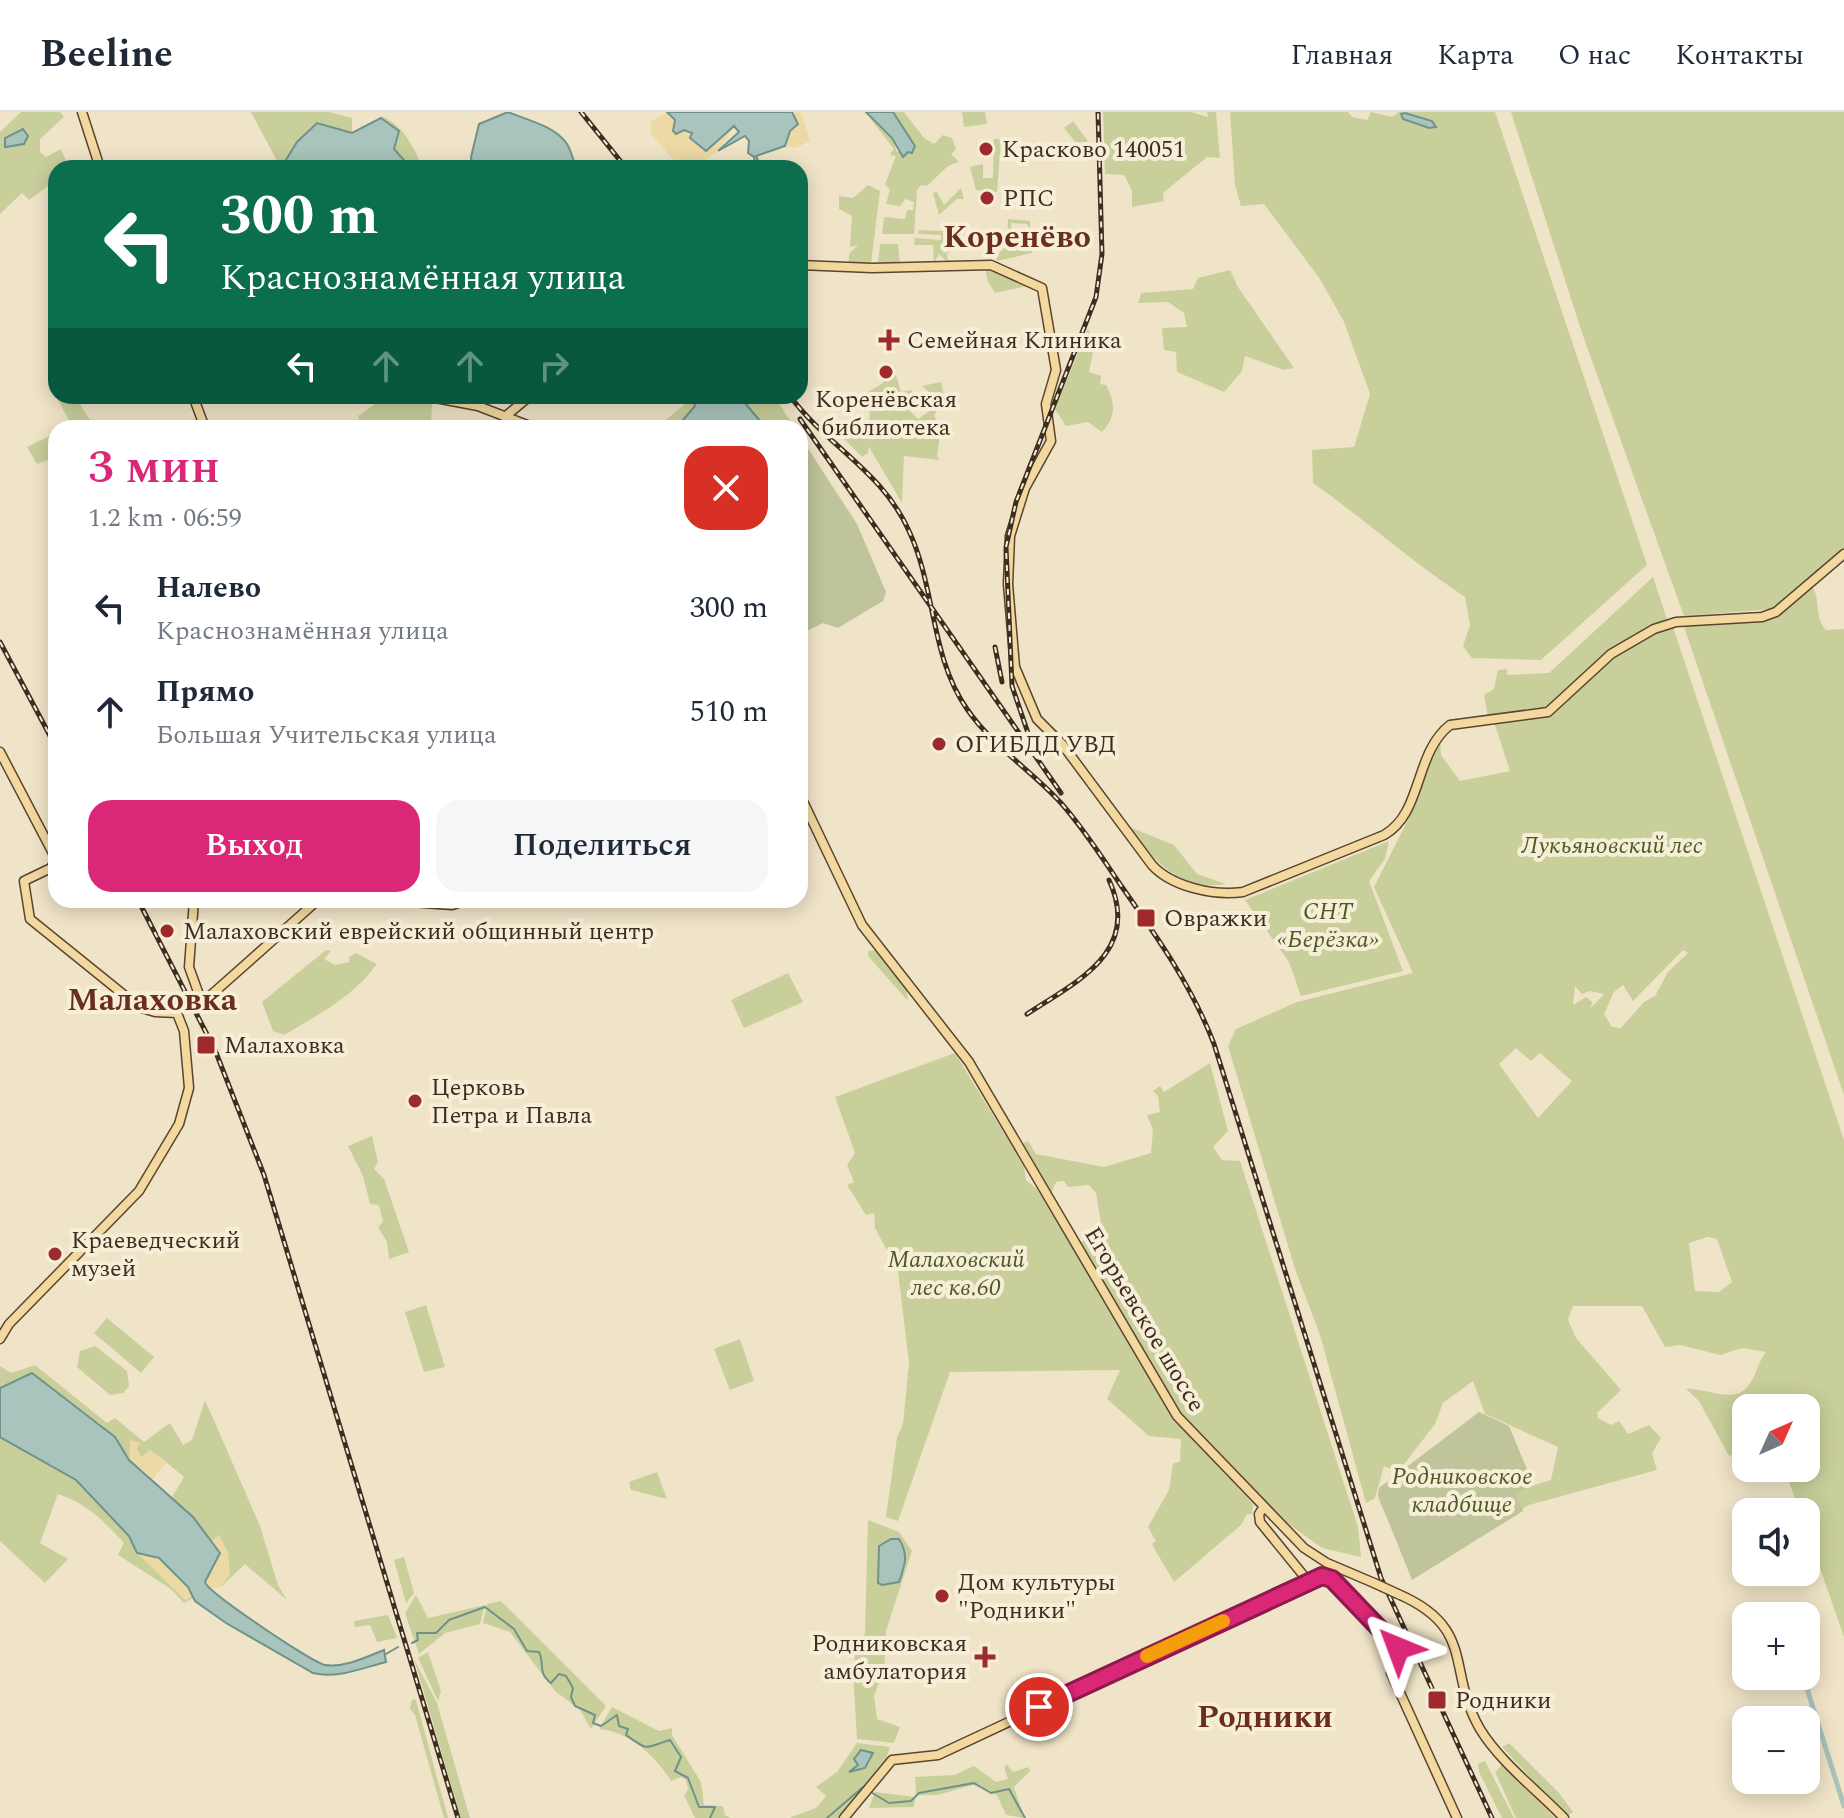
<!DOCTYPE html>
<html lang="ru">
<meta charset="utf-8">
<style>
body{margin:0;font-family:Spectral,serif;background:#f6f6f7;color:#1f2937;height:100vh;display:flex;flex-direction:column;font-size:30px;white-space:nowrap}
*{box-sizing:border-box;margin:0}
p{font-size:26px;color:#747a83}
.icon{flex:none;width:44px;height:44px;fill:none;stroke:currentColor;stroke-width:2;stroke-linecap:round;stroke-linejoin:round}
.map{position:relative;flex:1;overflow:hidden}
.sheet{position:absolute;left:48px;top:308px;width:760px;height:488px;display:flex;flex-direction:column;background:#fff;border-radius:24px;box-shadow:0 4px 20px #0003}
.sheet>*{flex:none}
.guide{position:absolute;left:48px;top:48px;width:760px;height:244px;border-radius:24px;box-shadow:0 4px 20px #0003;background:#0b6e4f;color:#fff;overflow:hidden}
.needle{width:52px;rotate:45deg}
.fabs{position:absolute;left:1732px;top:1282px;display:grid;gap:16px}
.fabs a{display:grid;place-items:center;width:88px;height:88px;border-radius:16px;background:#fff;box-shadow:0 4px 20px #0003;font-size:40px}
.pin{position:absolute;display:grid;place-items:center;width:68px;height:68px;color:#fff;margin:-34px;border:4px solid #fff;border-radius:50%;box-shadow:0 2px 8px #0007}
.me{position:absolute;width:88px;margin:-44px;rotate:316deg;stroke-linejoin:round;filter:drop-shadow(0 0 6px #0008)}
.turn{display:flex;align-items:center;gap:28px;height:168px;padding:0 40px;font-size:36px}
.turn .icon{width:104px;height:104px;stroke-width:2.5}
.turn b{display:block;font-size:56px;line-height:68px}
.lanes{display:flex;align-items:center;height:76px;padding:0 40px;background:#0003;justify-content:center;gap:40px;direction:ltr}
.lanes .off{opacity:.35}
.round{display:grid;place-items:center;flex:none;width:84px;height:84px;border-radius:24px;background:#f6f6f7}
.headline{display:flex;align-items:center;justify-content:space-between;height:136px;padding:0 40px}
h1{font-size:48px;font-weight:600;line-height:60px;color:#db2777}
.button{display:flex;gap:16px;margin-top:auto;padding:16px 40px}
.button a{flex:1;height:92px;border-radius:24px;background:#db2777;color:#fff;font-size:32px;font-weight:600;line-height:92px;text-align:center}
.button a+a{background:#f6f6f7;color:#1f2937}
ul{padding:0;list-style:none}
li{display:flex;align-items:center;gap:24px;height:104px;padding:0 40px}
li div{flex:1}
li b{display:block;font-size:30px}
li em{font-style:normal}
header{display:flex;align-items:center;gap:48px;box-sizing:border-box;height:112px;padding:0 40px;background:#fff;border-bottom:2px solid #e0e1e3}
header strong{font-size:38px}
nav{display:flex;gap:44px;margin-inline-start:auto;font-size:28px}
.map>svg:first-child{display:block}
.green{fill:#c9cf9b;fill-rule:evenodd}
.sand{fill:#ecd9a5}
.cemetery{fill:#bfc49a}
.water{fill:#a9c4bc;stroke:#6f938a;stroke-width:2}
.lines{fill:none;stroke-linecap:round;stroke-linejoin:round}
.stream{stroke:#6f938a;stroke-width:2}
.river{stroke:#a9c4bc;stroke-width:5}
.major-casing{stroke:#5b4430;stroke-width:11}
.major{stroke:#f3d9a0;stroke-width:8}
.rail-casing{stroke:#3d2e20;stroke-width:5}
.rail{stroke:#f7eed8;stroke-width:2;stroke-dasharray:6;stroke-linecap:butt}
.major-bridge-casing{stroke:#5b4430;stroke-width:11;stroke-linecap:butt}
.major-bridge{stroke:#f3d9a0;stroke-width:8}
.route-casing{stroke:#8e194d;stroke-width:20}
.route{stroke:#db2777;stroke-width:14}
.slow{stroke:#f59e0b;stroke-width:14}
.poi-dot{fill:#9e2a2b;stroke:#f7eed8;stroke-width:3}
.labels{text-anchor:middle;stroke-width:8;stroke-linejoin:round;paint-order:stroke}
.poi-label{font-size:24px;fill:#3d2e20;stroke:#f7eed8;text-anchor:start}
.park-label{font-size:24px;font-style:italic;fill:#4d5a26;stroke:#f7eed8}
.street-label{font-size:24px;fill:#3d2e20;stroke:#f7eed8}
.district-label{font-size:32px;font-weight:bold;fill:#6b2e1e;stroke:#f7eed8}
</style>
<header>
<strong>Beeline</strong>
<nav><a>Главная</a><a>Карта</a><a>О нас</a><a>Контакты</a></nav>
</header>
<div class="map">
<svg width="1844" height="1706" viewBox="0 0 1844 1706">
<rect width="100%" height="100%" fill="#f0e4c8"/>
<path class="green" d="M21 0H60L64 5 40 27V40L46 45 61 37 69 56H56V68L29 88 22 81 0 102V20Z
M251 0H329L352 6V21L317 11 297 30 281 56H275L277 49Z
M865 0 892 26 897 40 909 39 913 31 893 0H904L924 26 934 32 943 23 952 26 956 37 951 42 959 50 948 54 927 74 921 73 917 78 914 122H882L884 105 905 107 907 98H913L914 90 905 87 900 94 886 92 890 78 885 72 896 44 892 43 891 47V41L894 37Z
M962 0H985L987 12 964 15Z
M1103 0H1191L1208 5 1207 0H1216L1220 46 1207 45 1163 81 1164 89 1132 95V79L1124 63 1105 62Z
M1230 0H1348L1352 5 1367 8 1371 0 1392 5 1399 0H1495L1647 453 1541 548 1472 546 1463 534 1470 513 1465 485C1411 449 1365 408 1313 371L1312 338 1354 335 1370 282 1344 210 1320 167 1264 92 1241 94 1235 73Z
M1511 0H1844V438L1775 497 1684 504 1582 221Z
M380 4C403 11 413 35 423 56H411L393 37 396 16Z
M1073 9 1090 32 1082 38 1064 16Z
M994 27H1001L997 80 976 78 970 55 983 52V66H993Z
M868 73 880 79 871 152 866 156 849 151V142L858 133 850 135 852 104 839 97V84L853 86Z
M961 76 964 87H957L939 103 933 81 937 80 944 93Z
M1008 107 1030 109V118L1027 112 1011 111 1014 136 1021 134 1023 125H1034L1032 141 997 149 996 144 1007 133Z
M919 118 943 119V141L954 138 947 141 948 151 939 142 934 151 933 133H914L915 126 941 128V123L918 122Z
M880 132H898L900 152H878Z
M990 155 1032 173 995 181 988 170 985 156Z
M1230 158 1238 175 1294 256 1284 258 1245 244 1242 259 1224 280 1177 260 1176 240 1164 238 1162 216 1187 215 1184 201 1168 190 1138 191 1141 181 1193 177 1198 166Z
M1088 216 1094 235 1089 260 1101 264 1100 272 1106 273C1116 291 1116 305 1102 320L1088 310 1066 314 1055 297Z
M896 263 901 280 912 278 911 287 904 293 918 307 934 296 933 284 922 274 941 270 945 289 934 303 941 317 937 344 940 348 904 344 902 391 869 335 868 341 862 345 841 324 857 315 856 308 866 311 870 306 868 280 883 271V266Z
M63 284H75L95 316H67L69 308 58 288Z
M362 284 432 288 431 316H360L358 304 375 292V286Z
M682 284H693L694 296 676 316H656L685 292Z
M739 284H753L758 291 774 284 795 316H766Z
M56 321V345L37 352 27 335Z
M1653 465 1667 507 1653 514 1548 597 1488 606 1484 583 1494 577 1498 558 1507 557V563L1549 561Z
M1811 473C1822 487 1813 504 1826 518L1844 517V983L1683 512 1777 503Z
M1673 515 1844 1028V1525L1806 1416V1400H1800L1784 1356H1806V1296H1746V1338L1729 1344 1699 1289 1686 1277C1704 1275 1734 1293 1748 1274 1756 1264 1758 1250 1766 1240L1742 1236 1720 1243 1680 1233 1665 1235 1642 1194H1573L1568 1208 1576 1226 1621 1278 1597 1301 1598 1306 1611 1313 1619 1309 1628 1322 1649 1313 1661 1326 1652 1341 1657 1358 1529 1393 1412 1466 1378 1385 1508 1379 1520 1357 1531 1374 1551 1368 1558 1335 1485 1302 1473 1269 1443 1291 1435 1312 1398 1360 1384 1354 1375 1386 1366 1391 1320 1223 1295 1157 1228 934 1236 917 1297 890 1413 861 1374 775 1414 696 1415 683 1435 632 1440 630 1441 643 1460 669 1510 659 1494 610 1554 602 1606 550 1655 519ZM1683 838 1688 841 1668 860 1655 884 1644 890 1621 916 1612 915 1604 902 1614 880 1623 873 1633 889ZM1575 874 1582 882 1590 879 1604 882 1591 896 1592 890 1586 885 1573 893ZM1516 936 1531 949 1540 941 1572 969 1538 1006 1499 952ZM1708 1125 1717 1127 1732 1170 1719 1180 1695 1179 1689 1131Z
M1127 714 1174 733 1197 762 1226 772C1179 780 1153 747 1127 714Z
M1389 729 1385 747 1369 769 1403 859 1301 884 1289 850 1245 788Z
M326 838 331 839 324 847 335 853 349 850V845L356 841 377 852C352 886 319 902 284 923L273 919 262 890Z
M877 838 906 873 908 889 868 844V839Z
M788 861 803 890 744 916 731 888Z
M955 941 1024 1054 1026 1068 1038 1078 1078 1144 1173 1307 1253 1392 1252 1402H1247L1241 1413 1174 1470 1154 1436 1152 1432 1156 1429 1148 1415 1169 1378 1173 1352 1180 1349 1181 1327 1149 1324 1107 1287 1120 1258 950 1260 898 1409 886 1405 897 1325 903 1312 909 1251 898 1159 875 1116 874 1101 866 1103 847 1073 854 1070 847 1053 855 1041 835 985Z
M1210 951 1228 1019 1213 1035 1222 1048 1240 1049 1358 1415 1361 1445 1322 1436 1279 1405 1179 1304 1079 1132 1084 1128 1090 1137 1104 1130 1096 1081 1089 1073 1068 1075 1064 1069 1056 1070 1051 1082 1021 1032 1028 1029 1036 1042 1104 1055 1151 1041 1153 1018 1147 1003 1160 1000 1158 984 1153 979 1160 974 1164 980Z
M372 1024 378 1050 374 1057 384 1067 409 1140 389 1147 387 1130 378 1115 383 1110 379 1093 370 1092 363 1064 348 1034Z
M426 1193 445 1255 424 1260 405 1200Z
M107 1206 154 1245 141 1261 94 1221Z
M740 1227 754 1269 730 1278 714 1237Z
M95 1234 127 1259 129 1274 123 1281 110 1283 77 1255 80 1239Z
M35 1253 107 1311 115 1306 144 1330 170 1311 183 1333 192 1328 205 1288 260 1414 278 1473 287 1488 245 1452 221 1475 206 1476 218 1448V1435L172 1385 184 1365 167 1351 135 1353 102 1313 32 1261 0 1276V1254L11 1261Z
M0 1325 76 1368 129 1424 137 1440 193 1486 184 1491 171 1477 118 1443 124 1431C103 1408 87 1392 58 1382L40 1431 68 1447 45 1471 0 1429Z
M657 1360 667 1387 631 1378 629 1370Z
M868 1408 899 1420 912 1439 886 1519 884 1558 874 1584 877 1607 900 1615 894 1631 857 1627 853 1561 856 1538 865 1521Z
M404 1445 414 1481 406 1491 394 1448Z
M416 1483 428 1506 485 1493 480 1512 445 1521 419 1542 405 1501Z
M501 1489 606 1594 591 1617 580 1598 555 1579 510 1520 483 1511 487 1492Z
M388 1503 397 1526 377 1530 370 1513 355 1515 354 1509Z
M428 1540 441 1579 438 1589 418 1546Z
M414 1547 437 1591 470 1706H461Z
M412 1587 416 1588 448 1706H444L415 1603 410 1597Z
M612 1595 659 1619 672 1616V1623L701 1670 704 1693 723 1694 725 1703 731 1706H695L684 1683 688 1678 686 1668 681 1665 671 1669C656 1644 628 1619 599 1617Z
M857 1631 890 1635 886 1647 841 1706H789L816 1696 826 1684 816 1675 837 1660Z
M1509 1631 1559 1681 1573 1700 1567 1705 1502 1635Z
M1485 1649 1514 1706H1502L1479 1660 1478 1652Z
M1007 1653 1013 1660 1028 1655 1030 1659 1014 1675 1024 1706 1006 1703 997 1683 973 1673 937 1683H916L915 1665 955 1663 974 1654 996 1670 1008 1667 1004 1655Z
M1502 1653 1555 1706H1516L1495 1660Z
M875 1680 915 1685 914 1695 869 1696Z"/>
<path class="sand" d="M667 0 675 8 673 18 693 21 691 26 706 39 733 14C725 34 704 56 681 56L651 22V10Z
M792 0H801L810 29 796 36 785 34Z
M130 1328 141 1331 137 1336 141 1345 150 1338 167 1350 151 1369 146 1360 129 1348Z
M219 1423 228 1440 230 1462 221 1475 206 1476 205 1470C213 1456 225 1443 212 1429Z
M137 1441C157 1441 186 1465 191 1484L186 1489Z"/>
<path class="cemetery" d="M807 335 857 412 886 480 883 489 838 516 823 511 800 522V339Z
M1479 1300 1509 1314 1533 1372 1515 1383 1523 1399 1412 1468 1378 1383 1379 1376Z"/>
<path class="water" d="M508 0C527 8 555 14 567 32 571 38 573 49 577 56H472L471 45 479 12Z
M667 0H792L798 12 790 19 785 34 756 44 761 55 755 56 754 45 748 41 749 29 745 24 718 39 739 20 734 14 706 39 690 26 692 21 684 18 676 22 673 19 675 8Z
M866 0H893L915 34 912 41 908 40 903 45 892 26Z
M1405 1 1432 9 1436 15 1429 16 1403 7 1401 2Z
M381 6 399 19 394 37 411 56H281L297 30 317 11 352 21Z
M23 17 28 24 24 32 5 35V26Z
M693 284H739L766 316H676L695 294Z
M32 1261 115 1325 129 1348 193 1405 220 1441 205 1470C207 1480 313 1551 325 1553 345 1556 366 1545 384 1538L386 1550C363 1556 336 1567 313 1561L226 1511 195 1489 188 1475 159 1446 137 1441 129 1424 76 1368 0 1325V1276Z
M891 1427H899C909 1443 905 1453 899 1470L882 1473 878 1471 879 1434Z
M861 1638 873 1641 865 1656 849 1660 858 1653 854 1647Z"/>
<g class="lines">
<path class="stream" d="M412 1531 418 1528 417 1521H436L449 1508 485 1495 514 1517 527 1539 539 1540C545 1552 537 1560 551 1571L559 1562 566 1564 573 1576 571 1585 575 1594 595 1603 593 1611 601 1614 617 1603 619 1614 628 1617 626 1623C650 1640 643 1636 670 1628L681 1645 675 1659 688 1666 699 1695H715L710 1706
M386 1542 398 1535
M869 1679 889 1691 911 1689 919 1681 974 1671 991 1681 1009 1677 1025 1706
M827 1706 863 1675"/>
<path class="river" d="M1803 1564 1844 1694"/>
<g class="major-casing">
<path id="major" d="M82 0 100 56
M800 153 872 156 991 153 1042 176 1056 258 1046 292 1051 329 1025 376 1010 424 1008 472 1015 555 1037 607 1062 632 1152 753C1172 775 1214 784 1243 780L1384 723C1423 701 1414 641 1450 613L1548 600 1611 542 1654 517 1676 510 1762 505 1776 500 1844 442
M193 284 205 316
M425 284 478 294 535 316
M507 303 530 284
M0 640 56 747 51 756 24 769 30 807 139 895 155 900 177 901 184 919 189 976 179 1012 139 1079 9 1212 0 1227
M800 683 862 813 969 950 1177 1304 1304 1436 1327 1451 1374 1471
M194 788 189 855 202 891 318 788
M383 788 452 793 467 788
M1263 1396 1259 1402 1260 1410 1308 1469
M1398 1482C1477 1516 1446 1559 1480 1617 1500 1650 1537 1678 1564 1706
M844 1706 892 1648 938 1643 1324 1463 1336 1471 1401 1539 1391 1561 1457 1706"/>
</g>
<use href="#major" class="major"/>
<g class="rail-casing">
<path id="rail" d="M581 0 626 56
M790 284C827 334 883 360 909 419 936 477 930 544 967 597 993 635 1031 658 1061 691 1084 717 1103 747 1122 775 1157 825 1192 874 1214 932L1381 1466 1492 1706
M800 307 1061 681
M0 530 56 635
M995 535 1002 570
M1029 624 1012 574 1006 435 1016 390 1096 185 1102 142 1098 0
M138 788 215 938 264 1063 458 1706
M1027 902C1077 869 1142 840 1109 768"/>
</g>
<use href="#rail" class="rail"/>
<g class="major-bridge-casing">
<path id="major-bridge" d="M1374 1471 1398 1482"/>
</g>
<use href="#major-bridge" class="major-bridge"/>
</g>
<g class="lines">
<g class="route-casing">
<path id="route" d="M1039 1595 1322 1464 1332 1467 1398 1536"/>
</g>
<use href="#route" class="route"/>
<path class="slow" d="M1147 1544 1223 1509"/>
</g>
<g class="poi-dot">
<circle cx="986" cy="37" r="8"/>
<circle cx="987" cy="86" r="8"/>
<path d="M885 216h8v8h8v8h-8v8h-8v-8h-8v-8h8z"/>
<circle cx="886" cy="260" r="8"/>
<circle cx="939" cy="632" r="8"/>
<rect x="1136" y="796" width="20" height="20" rx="4"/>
<circle cx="167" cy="819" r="8"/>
<rect x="196" y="923" width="20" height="20" rx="4"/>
<circle cx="415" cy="989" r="8"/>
<circle cx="55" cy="1142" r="8"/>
<circle cx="942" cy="1484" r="8"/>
<path d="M981 1533h8v8h8v8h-8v8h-8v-8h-8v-8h8z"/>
<rect x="1427" y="1578" width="20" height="20" rx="4"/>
</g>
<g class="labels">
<g class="poi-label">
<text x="1002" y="45">Красково 140051</text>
<text x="1003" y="94">РПС</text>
<text x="907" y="236">Семейная Клиника</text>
<text x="886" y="295" text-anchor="middle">Коренёвская<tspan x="886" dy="28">библиотека</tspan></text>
<text x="955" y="640">ОГИБДД УВД</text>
<text x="1164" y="814">Овражки</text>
<text x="183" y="827">Малаховский еврейский общинный центр</text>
<text x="224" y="941">Малаховка</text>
<text x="431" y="983">Церковь<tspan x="431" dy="28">Петра и Павла</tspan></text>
<text x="71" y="1136">Краеведческий<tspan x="71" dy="28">музей</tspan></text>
<text x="958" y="1478">Дом культуры<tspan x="958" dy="28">"Родники"</tspan></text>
<text x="967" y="1539" text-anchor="end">Родниковская<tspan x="967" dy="28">амбулатория</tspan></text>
<text x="1455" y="1596">Родники</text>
</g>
<g class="park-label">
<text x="1612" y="741">Лукьяновский лес</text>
<text x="1328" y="807">СНТ<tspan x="1328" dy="28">«Берёзка»</tspan></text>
<text x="956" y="1155">Малаховский<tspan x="956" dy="28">лес кв.60</tspan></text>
<text x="1462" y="1372">Родниковское<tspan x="1462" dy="28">кладбище</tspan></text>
</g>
<g class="street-label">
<text transform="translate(1145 1207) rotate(59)" y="8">Егорьевское шоссе</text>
</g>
<g class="district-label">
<text x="1017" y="135">Коренёво</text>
<text x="152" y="898">Малаховка</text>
<text x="1265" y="1615">Родники</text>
</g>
</g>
</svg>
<div class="fabs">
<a><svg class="needle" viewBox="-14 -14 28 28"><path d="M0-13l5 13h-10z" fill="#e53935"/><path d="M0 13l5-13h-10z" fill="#747a83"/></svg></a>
<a><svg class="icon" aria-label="sound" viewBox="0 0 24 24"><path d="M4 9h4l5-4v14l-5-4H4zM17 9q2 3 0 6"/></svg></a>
<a>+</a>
<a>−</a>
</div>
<div class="pin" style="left:1039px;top:1595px;background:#d93025"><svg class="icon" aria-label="arrive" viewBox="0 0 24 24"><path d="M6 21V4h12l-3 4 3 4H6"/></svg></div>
<svg class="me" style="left:1398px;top:1536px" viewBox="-20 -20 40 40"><path d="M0-17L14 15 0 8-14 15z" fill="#db2777" stroke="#fff" stroke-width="4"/></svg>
<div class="guide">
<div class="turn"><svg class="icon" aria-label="left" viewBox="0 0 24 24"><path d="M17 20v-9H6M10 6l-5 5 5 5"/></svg><div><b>300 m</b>Краснознамённая улица</div></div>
<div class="lanes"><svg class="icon" aria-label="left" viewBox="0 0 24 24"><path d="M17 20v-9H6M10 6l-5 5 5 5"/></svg><svg class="icon off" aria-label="ahead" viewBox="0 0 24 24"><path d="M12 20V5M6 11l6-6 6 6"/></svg><svg class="icon off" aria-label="ahead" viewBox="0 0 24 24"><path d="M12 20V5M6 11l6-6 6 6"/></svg><svg class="icon off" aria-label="right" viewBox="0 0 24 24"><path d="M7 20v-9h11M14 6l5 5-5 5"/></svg></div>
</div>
<section class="sheet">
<div class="headline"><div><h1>3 мин</h1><p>1.2 km · 06:59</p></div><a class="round" style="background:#d93025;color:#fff"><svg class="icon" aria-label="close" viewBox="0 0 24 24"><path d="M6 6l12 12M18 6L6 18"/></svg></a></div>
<ul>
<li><svg class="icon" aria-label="left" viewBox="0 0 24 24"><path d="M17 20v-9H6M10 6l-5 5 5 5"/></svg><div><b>Налево</b><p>Краснознамённая улица</p></div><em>300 m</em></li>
<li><svg class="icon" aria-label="ahead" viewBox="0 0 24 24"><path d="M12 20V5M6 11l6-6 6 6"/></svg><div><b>Прямо</b><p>Большая Учительская улица</p></div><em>510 m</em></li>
</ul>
<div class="button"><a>Выход</a><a>Поделиться</a></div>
</section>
</div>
